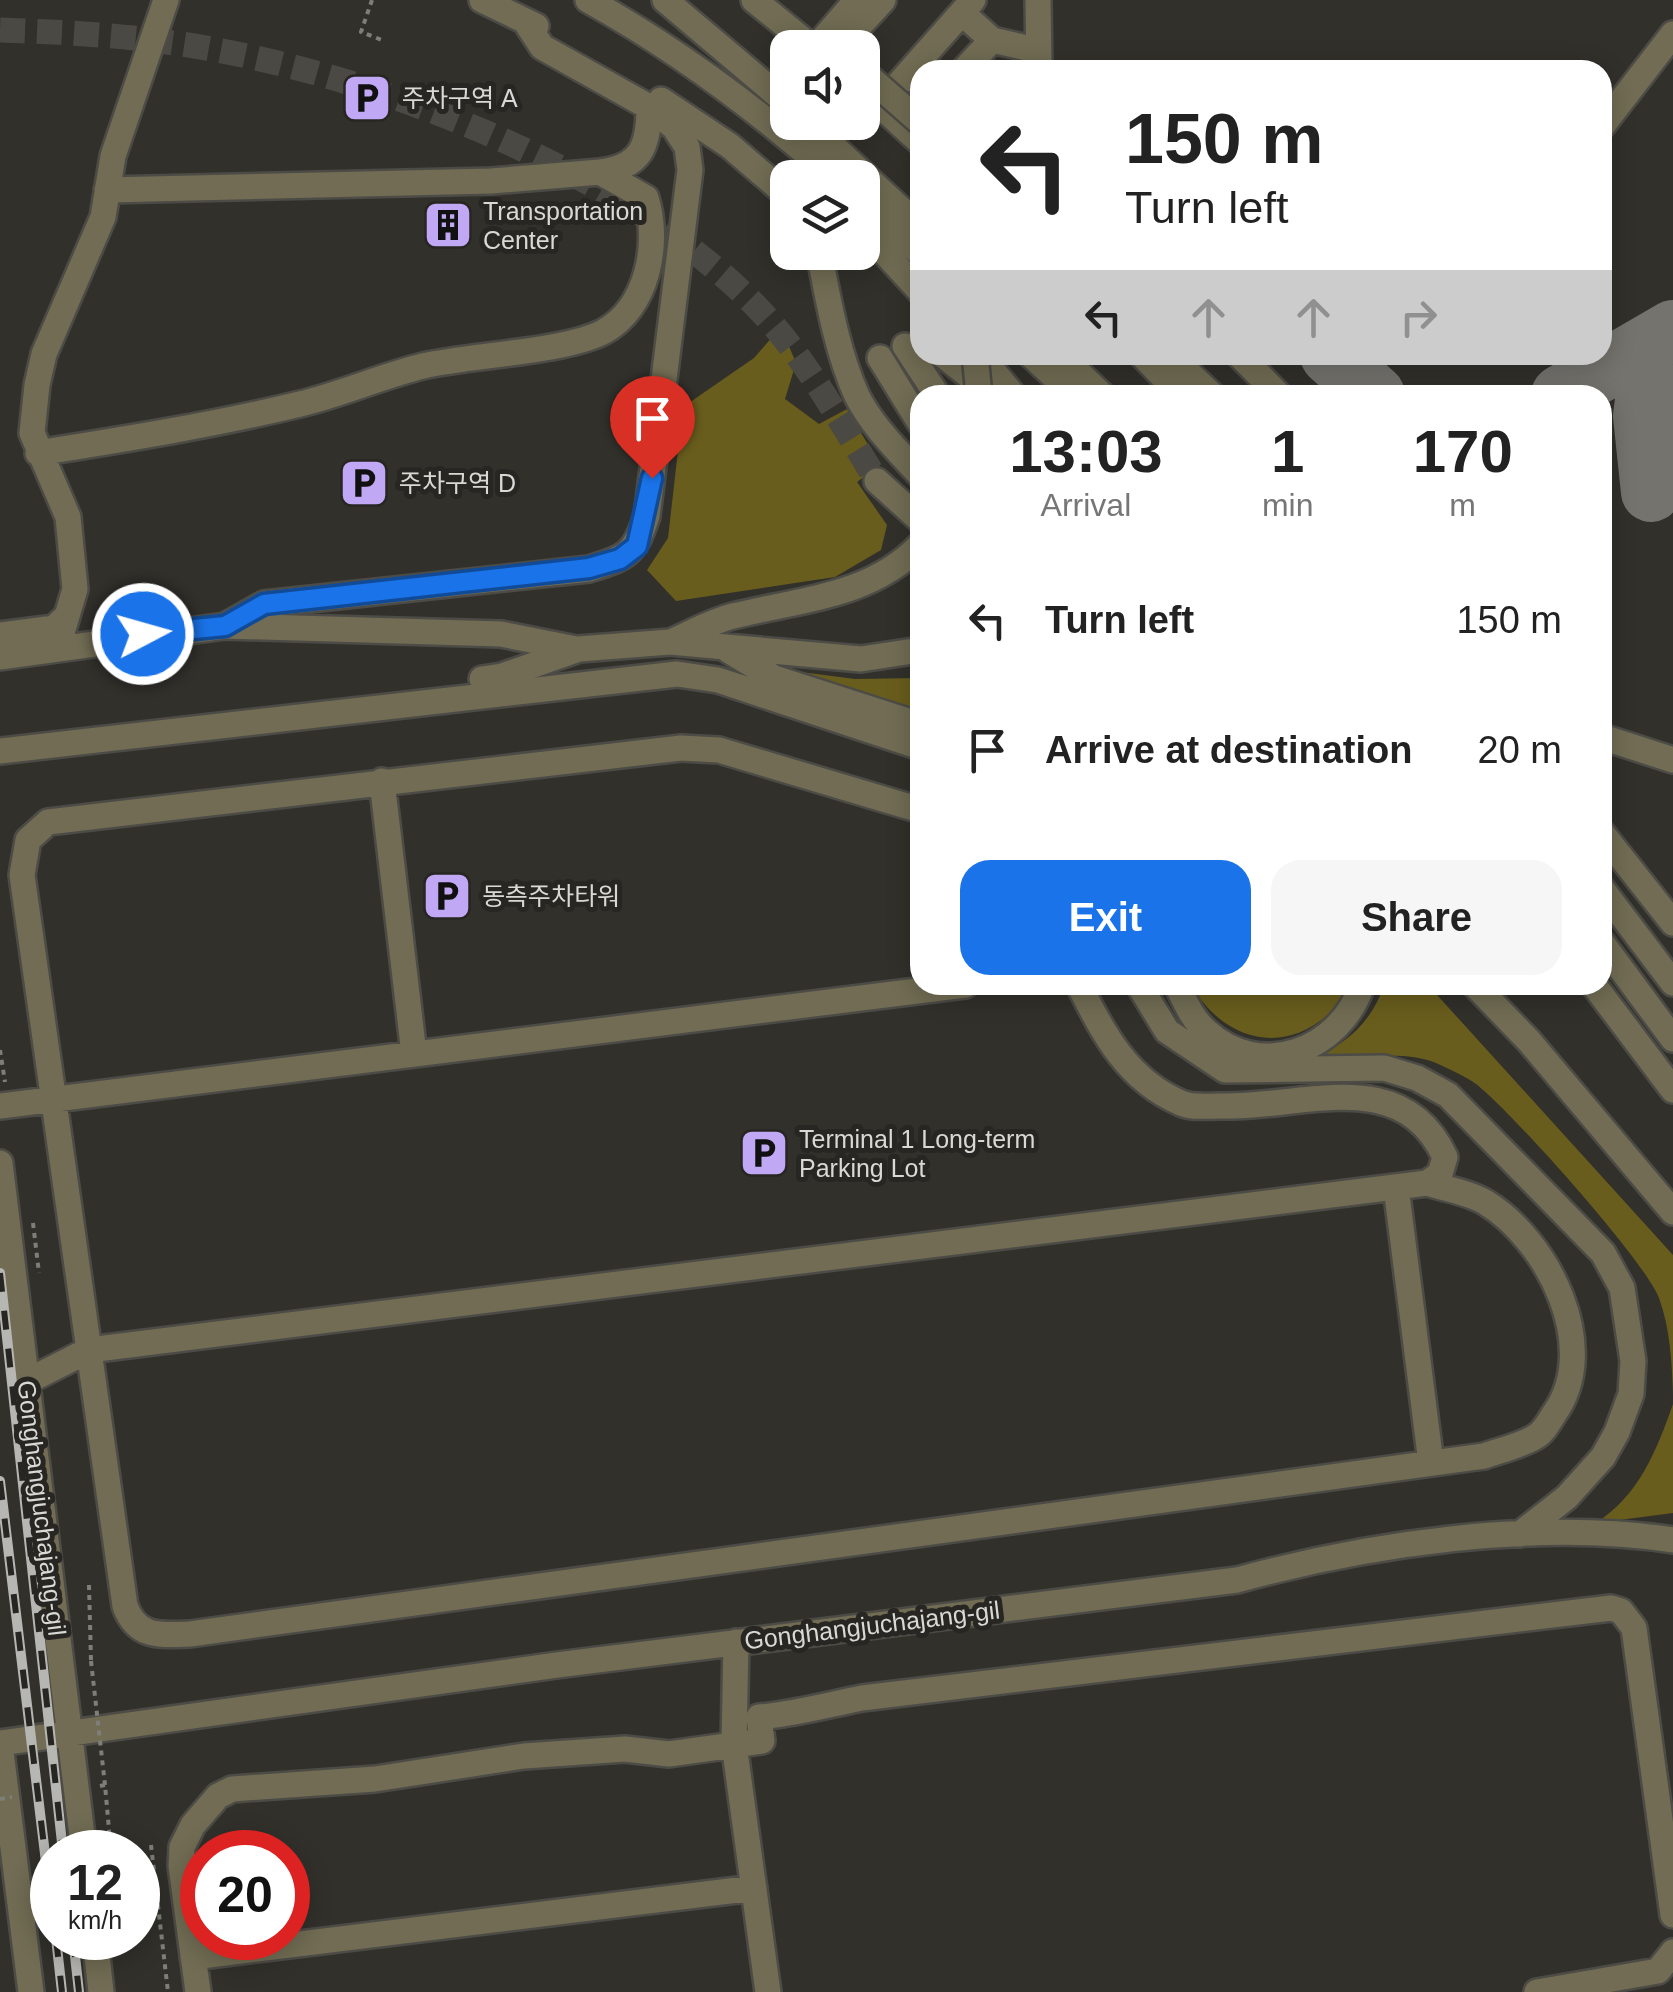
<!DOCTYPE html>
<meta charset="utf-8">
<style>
body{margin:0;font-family:Helvetica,"Noto Sans KR",sans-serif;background:#f6f6f6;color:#222;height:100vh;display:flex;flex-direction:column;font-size:38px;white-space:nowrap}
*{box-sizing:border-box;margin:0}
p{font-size:32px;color:#767676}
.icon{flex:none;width:55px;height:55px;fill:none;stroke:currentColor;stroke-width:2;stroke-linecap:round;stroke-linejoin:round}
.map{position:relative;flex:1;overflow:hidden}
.panel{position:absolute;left:910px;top:385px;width:702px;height:610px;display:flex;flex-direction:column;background:#fff;border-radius:30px;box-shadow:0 5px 25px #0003}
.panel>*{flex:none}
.banner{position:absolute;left:910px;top:60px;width:702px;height:305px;border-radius:30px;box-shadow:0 5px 25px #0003;background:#fff;color:#222;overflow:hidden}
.buttons{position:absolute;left:770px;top:30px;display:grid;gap:20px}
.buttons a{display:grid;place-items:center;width:110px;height:110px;border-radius:20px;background:#fff;box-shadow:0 5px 25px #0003;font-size:50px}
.speed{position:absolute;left:30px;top:1830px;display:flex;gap:20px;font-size:50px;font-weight:700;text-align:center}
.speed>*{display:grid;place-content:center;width:130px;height:130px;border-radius:50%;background:#fff;box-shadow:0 5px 25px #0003;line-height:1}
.speed small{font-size:25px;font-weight:400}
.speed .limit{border:15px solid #d22;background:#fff;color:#111}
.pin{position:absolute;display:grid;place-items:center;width:85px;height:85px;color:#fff;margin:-102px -42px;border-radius:50% 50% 50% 0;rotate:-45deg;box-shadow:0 0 10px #0007}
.pin .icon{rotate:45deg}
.me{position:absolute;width:110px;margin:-55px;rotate:84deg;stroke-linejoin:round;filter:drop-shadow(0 0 8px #0008)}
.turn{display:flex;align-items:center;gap:35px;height:210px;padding:0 50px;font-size:45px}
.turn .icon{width:130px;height:130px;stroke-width:2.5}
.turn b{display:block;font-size:70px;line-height:85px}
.lanes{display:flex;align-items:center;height:95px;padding:0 50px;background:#0003;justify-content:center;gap:50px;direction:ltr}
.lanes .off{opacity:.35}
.eta{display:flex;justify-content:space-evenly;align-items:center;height:170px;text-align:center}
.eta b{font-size:60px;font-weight:800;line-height:70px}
.action{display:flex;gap:20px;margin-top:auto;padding:20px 50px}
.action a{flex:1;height:115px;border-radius:30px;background:#1a73e8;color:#fff;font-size:40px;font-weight:800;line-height:115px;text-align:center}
.action a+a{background:#f6f6f6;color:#222}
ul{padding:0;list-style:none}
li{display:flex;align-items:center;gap:30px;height:130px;padding:0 50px}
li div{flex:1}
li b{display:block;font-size:38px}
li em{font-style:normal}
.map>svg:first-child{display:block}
.forest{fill:#695d1d}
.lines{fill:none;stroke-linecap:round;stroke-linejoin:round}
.taxiway{stroke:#74736e;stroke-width:60}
.minor-tunnel{stroke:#4a4944;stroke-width:25;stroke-dasharray:25 12;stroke-linecap:butt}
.minor-casing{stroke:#4c4b46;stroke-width:30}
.path{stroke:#7f7f7a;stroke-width:4;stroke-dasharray:5 5;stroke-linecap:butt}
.minor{stroke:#716c53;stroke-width:25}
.rail-casing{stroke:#b6b6b2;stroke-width:10}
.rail{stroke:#272622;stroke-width:6;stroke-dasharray:19;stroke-linecap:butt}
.minor-bridge-casing{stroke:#4c4b46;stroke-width:30;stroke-linecap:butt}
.path-bridge{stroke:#7f7f7a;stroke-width:4;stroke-dasharray:5 5;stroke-linecap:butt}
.minor-bridge{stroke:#716c53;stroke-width:25}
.route-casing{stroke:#114b97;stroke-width:25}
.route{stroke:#1a73e8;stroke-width:18}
.labels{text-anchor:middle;stroke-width:10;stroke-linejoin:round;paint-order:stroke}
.poi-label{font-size:25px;fill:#d8d8d4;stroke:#272622;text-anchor:start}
.street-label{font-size:25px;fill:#d8d8d4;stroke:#272622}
</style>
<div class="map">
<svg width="1673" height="1992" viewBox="0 0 1673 1992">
<rect width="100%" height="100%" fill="#31302b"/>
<path class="forest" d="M781 327 796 363 785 399 819 424 847 409 880 465 857 482 887 525 881 550 835 577 676 601 647 570 668 538 683 407 754 358Z
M793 671 855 679 920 678V718Z
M1191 985H1352C1310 1055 1233 1056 1191 985Z
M1384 985H1428L1673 1255V1395C1672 1363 1670 1328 1659 1298 1645 1261 1511 1111 1476 1084 1465 1076 1449 1069 1436 1063 1399 1048 1347 1061 1307 1061 1343 1047 1372 1023 1384 985Z
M1673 1404V1513L1596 1523C1639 1495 1656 1452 1673 1404Z"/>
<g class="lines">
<path class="taxiway" d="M1330 355 1375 395
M1561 395 1673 330
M1651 492 1643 416 1652 345"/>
<path class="minor-tunnel" d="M0 30C61 32 121 35 181 44 371 72 636 173 767 318 810 366 843 426 877 481"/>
<g class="minor-casing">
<path id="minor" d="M482 0 536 26
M588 0C678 50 758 110 835 178
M665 0 788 104
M754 0 813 48
M1038 0 1039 70
M962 13 992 40 1036 50
M824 38 857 0
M839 48 883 0
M964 70 992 40
M862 89 920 142
M661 100 730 146 788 196
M880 105 973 0
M807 122 920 227
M1602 126 1673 34
M600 172C641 167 649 146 649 107
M862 201 920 253
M862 228 920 291
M819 252C828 299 837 352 857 396 872 426 898 451 920 475
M905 346 937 395
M943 355 993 395
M980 355 1013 395
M1031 355 1074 395
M1060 355 1102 395
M1142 355 1181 395
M1170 355 1212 395
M1239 355 1279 395
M880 358 920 423
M38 453C126 439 213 425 300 404 342 394 382 376 423 366 471 355 564 352 603 332 648 308 660 243 646 198L600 172 491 181 107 190
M877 481 920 520
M225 626 264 604 589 569C627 557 634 555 647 516L690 170 687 147 674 127 649 107 542 47 525 21
M0 635 54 628 66 617
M675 640C693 632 713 621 733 616 797 600 871 597 920 545
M728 650 774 678 920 725
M43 651 62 633 75 589 68 517 32 433 37 385 44 354 103 217 113 156 166 0
M0 657 225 626 501 634 576 649
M482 679 502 676 579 649 670 642 861 659 920 650
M1602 737 1673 760
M0 751 677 674 718 680 920 747
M382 781 414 1054
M1602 833 1673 923
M1602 889 1673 983
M1602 943 1673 1039
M1079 985C1104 1034 1127 1080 1181 1103 1192 1108 1207 1106 1219 1106 1301 1109 1401 1063 1445 1157L1440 1174 1427 1183
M1139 985 1167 1031 1225 1070 1384 1068 1417 1078 1448 1095 1603 1253 1622 1288 1633 1361 1631 1394 1617 1432 1603 1457 1567 1497 1520 1534
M1177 985C1185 1001 1192 1019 1206 1031 1260 1081 1340 1051 1362 985
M1475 985 1529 1041 1673 1212
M1594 985 1673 1090
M0 1106 965 985
M0 1163 84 1852
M1396 1187 1431 1463
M26 1382 89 1350 1427 1183C1446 1189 1468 1192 1485 1202 1548 1240 1602 1348 1554 1414 1549 1422 1543 1433 1535 1437 1520 1446 1501 1450 1484 1456L190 1634C159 1635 137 1638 125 1606 91 1362 56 1119 22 875L28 840 48 822 681 748 719 750 920 810
M736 1642 734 1744 768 1992
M0 1743 557 1665 1237 1580C1368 1544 1538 1519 1673 1540
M0 1744 31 1992
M95 1938 101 1992
M193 1957 754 1888
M198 1992 181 1866 182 1847 193 1825 218 1796 232 1789 375 1779 524 1756 625 1749 669 1754 762 1741 759 1717C795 1714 827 1705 862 1698L1611 1608 1621 1611 1634 1628 1673 1915
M1537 1992 1658 1971 1673 1952"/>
</g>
<path class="path" d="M372 0 361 32 382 40
M0 1050 5 1082
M33 1223 39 1273
M89 1585 91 1661
M100 1786 105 1785 111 1852
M151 1845 168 1992"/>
<use href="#minor" class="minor"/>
<g class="rail-casing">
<path id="rail" d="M0 1273 63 1852
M0 1481 52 1912
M56 1938 62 1992
M73 1938 79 1992"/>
</g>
<use href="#rail" class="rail"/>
<g class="minor-bridge-casing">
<path id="minor-bridge" d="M862 71 920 122
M975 355 979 395"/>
</g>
<path class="path-bridge" d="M91 1661 105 1785
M0 1799 12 1797"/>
<use href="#minor-bridge" class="minor-bridge"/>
</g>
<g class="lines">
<g class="route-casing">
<path id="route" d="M143 634 225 626 264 604 589 568 620 559 637 546 652 478"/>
</g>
<use href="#route" class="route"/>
</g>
<defs>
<g id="parking-square" transform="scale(2.5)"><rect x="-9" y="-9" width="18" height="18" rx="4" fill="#c0a8f4" stroke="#272622"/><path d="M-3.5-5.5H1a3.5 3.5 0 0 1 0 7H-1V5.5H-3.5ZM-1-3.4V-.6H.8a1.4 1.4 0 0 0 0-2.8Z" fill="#111"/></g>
<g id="building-square" transform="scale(2.5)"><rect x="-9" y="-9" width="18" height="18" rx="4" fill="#c0a8f4" stroke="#272622"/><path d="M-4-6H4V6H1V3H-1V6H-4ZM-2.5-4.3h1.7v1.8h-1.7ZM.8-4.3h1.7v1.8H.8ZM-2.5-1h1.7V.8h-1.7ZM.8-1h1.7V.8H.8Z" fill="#111"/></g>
</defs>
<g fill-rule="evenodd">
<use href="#parking-square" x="367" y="98"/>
<use href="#building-square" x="448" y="225"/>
<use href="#parking-square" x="364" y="483"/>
<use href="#parking-square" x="447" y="896"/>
<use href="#parking-square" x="764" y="1153"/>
</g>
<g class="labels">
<g class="poi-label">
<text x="402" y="107">주차구역 A</text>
<text x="483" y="220">Transportation<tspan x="483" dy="29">Center</tspan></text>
<text x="399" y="492">주차구역 D</text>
<text x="482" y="905">동측주차타워</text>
<text x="799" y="1148">Terminal 1 Long-term<tspan x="799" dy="29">Parking Lot</tspan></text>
</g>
<g class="street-label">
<text transform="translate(42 1508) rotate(83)" y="9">Gonghangjuchajang-gil</text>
<text transform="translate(872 1625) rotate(-7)" y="9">Gonghangjuchajang-gil</text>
</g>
</g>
</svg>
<div class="buttons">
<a><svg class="icon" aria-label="sound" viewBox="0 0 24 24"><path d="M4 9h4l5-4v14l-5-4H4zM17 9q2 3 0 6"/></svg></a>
<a><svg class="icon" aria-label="layers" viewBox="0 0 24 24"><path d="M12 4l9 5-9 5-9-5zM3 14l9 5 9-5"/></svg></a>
</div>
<div class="speed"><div>12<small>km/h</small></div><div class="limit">20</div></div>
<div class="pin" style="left:652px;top:478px;background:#d93025"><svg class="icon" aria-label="arrive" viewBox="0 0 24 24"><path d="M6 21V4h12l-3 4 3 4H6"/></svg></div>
<svg class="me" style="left:143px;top:634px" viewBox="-20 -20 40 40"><circle r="17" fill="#1a73e8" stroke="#fff" stroke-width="3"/><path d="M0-11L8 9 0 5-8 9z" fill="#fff"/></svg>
<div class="banner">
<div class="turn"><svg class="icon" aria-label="left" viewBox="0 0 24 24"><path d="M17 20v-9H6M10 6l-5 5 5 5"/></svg><div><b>150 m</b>Turn left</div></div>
<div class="lanes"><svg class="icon" aria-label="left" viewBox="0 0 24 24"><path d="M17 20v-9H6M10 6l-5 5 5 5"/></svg><svg class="icon off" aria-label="ahead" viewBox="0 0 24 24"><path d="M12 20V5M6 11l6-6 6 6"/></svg><svg class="icon off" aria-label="ahead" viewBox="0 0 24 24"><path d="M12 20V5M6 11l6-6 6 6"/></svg><svg class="icon off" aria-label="right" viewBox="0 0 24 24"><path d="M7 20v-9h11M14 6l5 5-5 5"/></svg></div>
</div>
<section class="panel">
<div class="eta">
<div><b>13:03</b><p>Arrival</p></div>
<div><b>1</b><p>min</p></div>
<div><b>170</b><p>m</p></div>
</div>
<ul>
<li><svg class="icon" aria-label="left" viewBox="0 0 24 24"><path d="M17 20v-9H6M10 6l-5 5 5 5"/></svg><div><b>Turn left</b></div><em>150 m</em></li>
<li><svg class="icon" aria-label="arrive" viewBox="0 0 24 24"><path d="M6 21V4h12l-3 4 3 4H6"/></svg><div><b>Arrive at destination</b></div><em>20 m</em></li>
</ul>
<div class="action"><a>Exit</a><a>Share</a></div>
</section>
</div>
